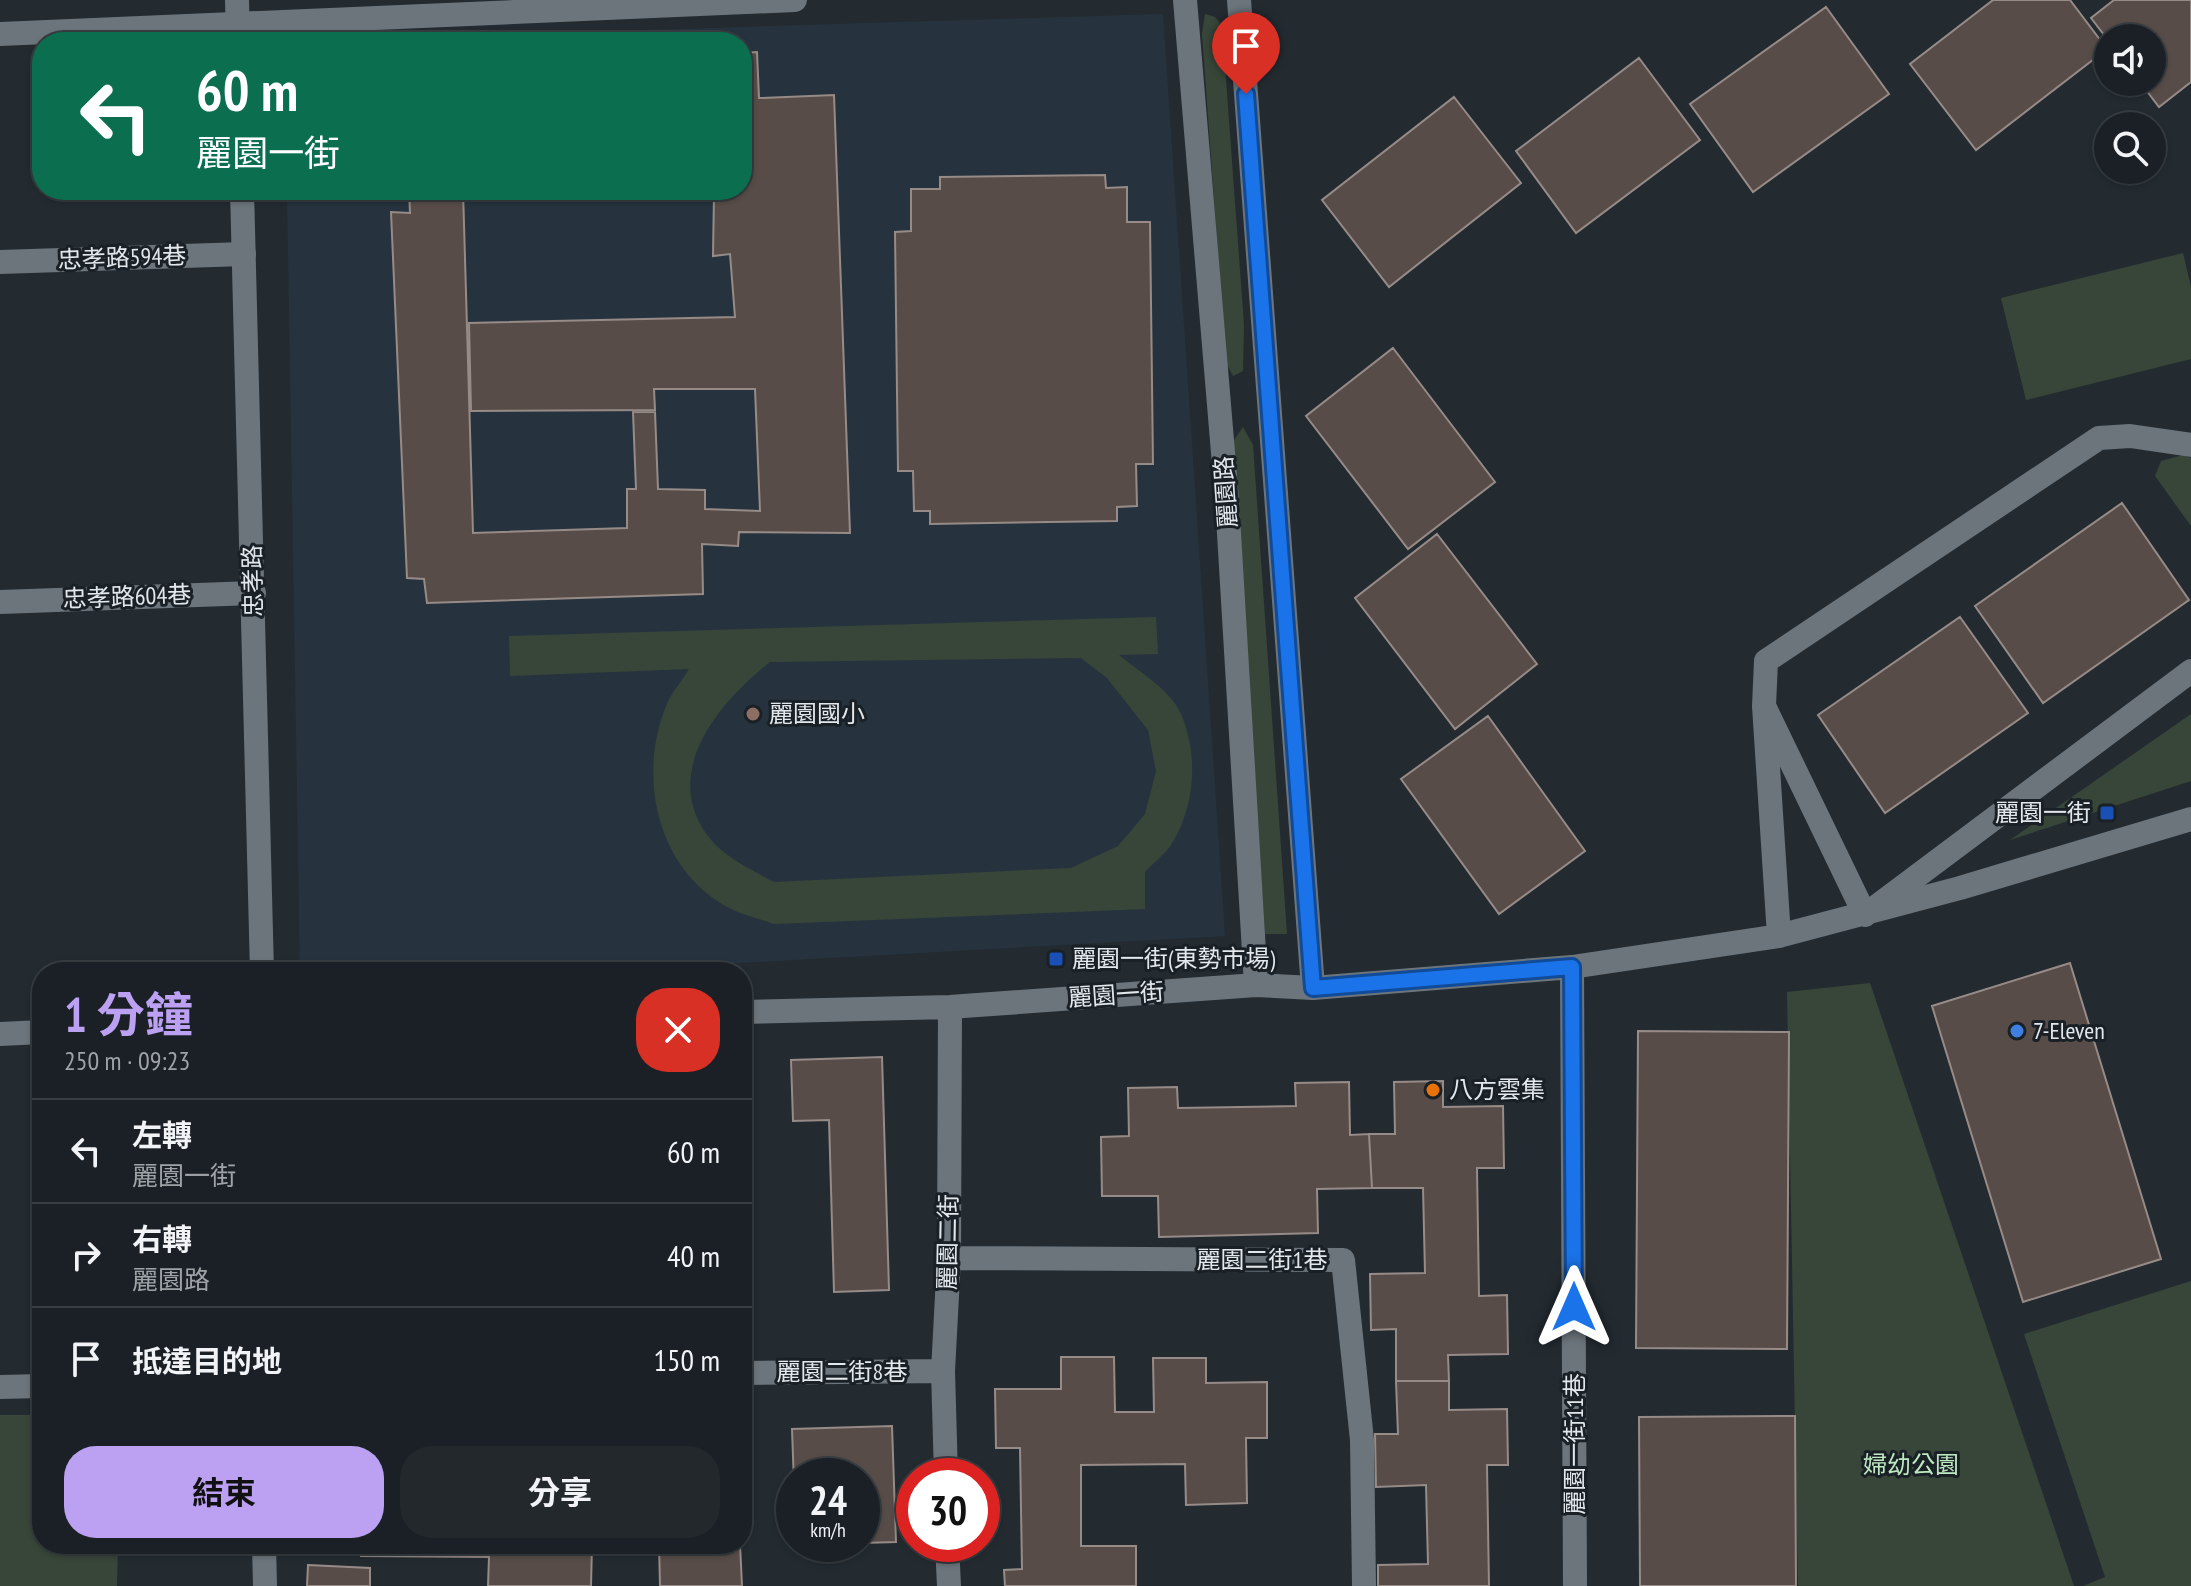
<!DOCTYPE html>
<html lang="zh-TW">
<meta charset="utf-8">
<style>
body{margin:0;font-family:"PT Sans Narrow","Noto Sans TC",sans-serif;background:#23282d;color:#f1f3f6;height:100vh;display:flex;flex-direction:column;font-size:30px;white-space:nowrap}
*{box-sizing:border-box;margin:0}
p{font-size:26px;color:#9fa3a7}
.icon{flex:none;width:44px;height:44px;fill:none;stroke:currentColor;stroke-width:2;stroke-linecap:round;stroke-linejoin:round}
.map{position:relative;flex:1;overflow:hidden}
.drawer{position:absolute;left:32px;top:962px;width:720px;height:592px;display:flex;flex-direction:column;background:#1a2025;border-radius:32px;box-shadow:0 2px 6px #0004,0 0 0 2px #383e42}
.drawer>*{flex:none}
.top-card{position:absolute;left:32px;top:32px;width:720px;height:168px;border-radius:32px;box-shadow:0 2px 6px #0004,0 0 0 2px #383e42;background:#0b6e4f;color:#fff;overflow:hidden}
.buttons{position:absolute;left:2094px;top:24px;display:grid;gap:16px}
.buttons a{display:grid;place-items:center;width:72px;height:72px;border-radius:50%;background:#1a2025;box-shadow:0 2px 6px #0004,0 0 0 2px #383e42;font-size:40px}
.speed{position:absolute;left:776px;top:1458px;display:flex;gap:16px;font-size:40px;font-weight:700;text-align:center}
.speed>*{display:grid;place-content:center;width:104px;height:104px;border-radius:50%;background:#1a2025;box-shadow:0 2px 6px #0004,0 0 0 2px #383e42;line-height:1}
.speed small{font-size:20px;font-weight:400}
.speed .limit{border:12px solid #d22;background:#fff;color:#111}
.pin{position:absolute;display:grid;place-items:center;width:68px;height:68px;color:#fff;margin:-82px -34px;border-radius:50% 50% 50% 0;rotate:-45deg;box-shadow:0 0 8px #0007}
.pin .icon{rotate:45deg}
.me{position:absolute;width:88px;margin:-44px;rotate:0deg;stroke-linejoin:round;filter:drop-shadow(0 0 6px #0008)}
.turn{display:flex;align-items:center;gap:28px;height:168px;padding:0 32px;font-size:36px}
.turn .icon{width:104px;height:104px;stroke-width:2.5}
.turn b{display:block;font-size:56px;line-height:68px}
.round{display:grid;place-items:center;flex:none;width:84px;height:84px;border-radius:32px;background:#23282d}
.summary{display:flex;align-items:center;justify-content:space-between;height:136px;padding:0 32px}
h1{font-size:48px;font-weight:700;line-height:60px;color:#bca0f2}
.cta{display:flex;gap:16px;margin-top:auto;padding:16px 32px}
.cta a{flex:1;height:92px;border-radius:32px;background:#bca0f2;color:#111;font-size:32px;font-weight:700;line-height:92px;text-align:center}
.cta a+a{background:#23282d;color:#f1f3f6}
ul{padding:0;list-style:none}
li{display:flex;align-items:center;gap:24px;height:104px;padding:0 32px;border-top:2px solid #383e42}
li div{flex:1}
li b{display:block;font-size:30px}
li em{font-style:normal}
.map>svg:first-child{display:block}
.built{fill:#26333e}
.green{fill:#384639;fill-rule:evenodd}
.building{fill:#574c48;stroke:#978b87;stroke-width:2}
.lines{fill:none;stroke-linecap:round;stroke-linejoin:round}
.street{stroke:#6c757c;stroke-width:24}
.secondary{stroke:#6c757c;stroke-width:24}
.route-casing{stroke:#114b97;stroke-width:20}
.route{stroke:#1a73e8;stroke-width:14}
.education-dot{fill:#8d6e63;stroke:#192127;stroke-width:3}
.transit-dot{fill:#1a4fb4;stroke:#192127;stroke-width:3}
.shop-dot{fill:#3f7fe0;stroke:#192127;stroke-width:3}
.food-dot{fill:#e8710a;stroke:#192127;stroke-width:3}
.labels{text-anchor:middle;stroke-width:6;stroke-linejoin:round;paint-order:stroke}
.street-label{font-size:24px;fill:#e2e7eb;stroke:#192127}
.poi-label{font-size:24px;fill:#e2e7eb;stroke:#192127;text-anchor:start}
.park-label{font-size:24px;fill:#bee9c0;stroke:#192127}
</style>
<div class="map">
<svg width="2191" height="1586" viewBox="0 0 2191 1586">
<rect width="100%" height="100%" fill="#232b31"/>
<path class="built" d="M1163 14 1225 936 576 972H300L287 190H742V42L285 41Z"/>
<path class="green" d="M1205 14 1215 17 1222 25 1244 325 1243 371 1233 376 1226 363 1202 34Z
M2183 253 2191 287V359L2026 400 2001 298Z
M1243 427 1253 445 1287 934H1265L1232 443Z
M2183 455 2191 458V526L2155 476 2161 461Z
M1156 617 1158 654 1119 655C1138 671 1171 690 1181 714 1199 756 1195 807 1171 845 1164 855 1153 863 1145 872V909L774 924C758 918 737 914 722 904 656 864 638 775 666 706 671 693 682 681 689 669L510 676 509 636ZM1081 658 1107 678 1148 730 1156 771 1145 814 1118 846 1071 868 774 882C750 869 721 856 705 832 662 768 722 700 770 662Z
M2191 714V781L2010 840Z
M1870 983 2074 1586H1798L1787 992Z
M2191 1281V1586H2083L2105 1577 2024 1334Z
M0 1415H42V1544H118L117 1586H0Z"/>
<path class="building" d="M1993 0H2070L2107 49 1976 150 1910 64Z
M2114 0H2191V82L2159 107 2140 82H2152V38L2108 40 2091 18Z
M1826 7 1889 94 1753 192 1690 104Z
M757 52 759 98 834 95 850 533 739 532 738 546 702 544 703 594 427 603 424 579 407 578 391 212 410 213 409 190H463L473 533 627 528V489H636L633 412H655L658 489 705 490V509L760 511 755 389H654L655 410 471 411 469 323 735 317 730 254 713 256 714 195 728 196V190H742V53Z
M1639 58 1700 140 1576 233 1516 151Z
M1454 97 1521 183 1389 287 1322 200Z
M1105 175 1106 188 1127 187V222H1150L1153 464H1136L1137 506 1117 507V521L930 524V511H914L913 471H898L895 232 911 231V189H940V177Z
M1393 348 1495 482 1408 549 1306 416Z
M2122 503 2189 600 2043 703 1975 606Z
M1437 534 1537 664 1455 729 1355 598Z
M1960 617 2028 713 1885 813 1818 715Z
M1488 716 1585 851 1499 914 1401 779Z
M2070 963 2161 1259 2023 1302 1932 1006Z
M1638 1031 1789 1032 1787 1349 1636 1348Z
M882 1057 889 1290 834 1292 829 1120 793 1121 791 1060Z
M1443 1081V1107L1503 1106 1504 1168H1477L1479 1296 1507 1295 1508 1354 1448 1355 1449 1381H1396V1329L1371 1330 1370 1274 1425 1273 1423 1188H1372L1369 1134H1395L1394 1082Z
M1349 1082 1350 1135 1369 1134 1372 1188 1317 1189 1318 1233 1159 1237 1158 1196H1102L1101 1137 1129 1136 1128 1088 1177 1087 1178 1108 1296 1106 1295 1083Z
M1061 1357H1114L1115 1412H1154L1153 1358H1206V1383L1267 1382V1438H1246L1247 1503 1186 1505 1185 1464 1081 1465V1546H1136V1586H1005L1004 1570 1022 1569 1020 1448H996L995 1389H1061Z
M1396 1381H1449V1410L1507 1409 1508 1465H1487L1489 1586H1378V1565L1428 1564 1426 1485 1376 1487 1375 1434H1398Z
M1795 1416 1796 1586H1640L1639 1417Z
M892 1426 896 1542 862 1543V1476H794V1484L792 1429Z
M361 1544H592L591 1586H488L489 1557 361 1556Z
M659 1544H740L742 1586H660Z
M308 1565 370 1568V1586H307Z"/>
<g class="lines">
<path class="street" d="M1185 0 1227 500 1256 985
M1239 0 1313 988
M0 34 795 0
M0 262 244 254
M0 602 254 593
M1764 706 1766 661 2099 438 2130 436 2191 445
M1779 936 1764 706 1865 915 2191 671
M1572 967 1575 1586
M742 1012 950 1007 1256 985 1313 988 1572 967 1779 936 1960 888 2191 819
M0 1034 42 1032
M949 1258 1343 1260 1362 1440 1364 1586
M742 1373 943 1371
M0 1387 42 1386
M946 1476 943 1371 949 1258 950 1007
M947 1544 949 1586"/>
<path class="secondary" d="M237 0 238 42
M242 190 262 972
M264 1544 265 1586"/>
</g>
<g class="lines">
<g class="route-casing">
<path id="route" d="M1246 94 1313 988 1572 967 1574 1307"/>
</g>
<use href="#route" class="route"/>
</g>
<circle class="education-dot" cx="753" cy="714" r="8"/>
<g class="transit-dot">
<rect x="2099" y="805" width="16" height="16" rx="4"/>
<rect x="1048" y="951" width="16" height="16" rx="4"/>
</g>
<circle class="shop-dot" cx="2017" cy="1031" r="8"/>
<circle class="food-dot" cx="1433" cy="1090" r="8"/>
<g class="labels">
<g class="street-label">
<text transform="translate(122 258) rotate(-2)" y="8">忠孝路594巷</text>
<text transform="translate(1226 492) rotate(-94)" y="8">麗園路</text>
<text transform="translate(253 581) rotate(-91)" y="8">忠孝路</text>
<text transform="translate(127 597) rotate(-2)" y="8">忠孝路604巷</text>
<text transform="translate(1116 995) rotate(-4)" y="8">麗園一街</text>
<text transform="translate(948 1242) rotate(-89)" y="8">麗園二街</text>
<text x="1262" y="1268">麗園二街1巷</text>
<text x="842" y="1380">麗園二街8巷</text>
<text transform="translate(1575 1444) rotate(-90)" y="8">麗園一街11巷</text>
</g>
<g class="poi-label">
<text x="769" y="722">麗園國小</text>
<text x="2091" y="821" text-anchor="end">麗園一街</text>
<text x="1072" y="967">麗園一街(東勢市場)</text>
<text x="2033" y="1039">7-Eleven</text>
<text x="1449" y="1098">八方雲集</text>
</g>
<g class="park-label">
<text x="1911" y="1473">婦幼公園</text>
</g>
</g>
</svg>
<div class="buttons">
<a><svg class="icon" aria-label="sound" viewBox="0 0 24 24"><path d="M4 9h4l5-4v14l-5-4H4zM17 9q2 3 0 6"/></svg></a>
<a><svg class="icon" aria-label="search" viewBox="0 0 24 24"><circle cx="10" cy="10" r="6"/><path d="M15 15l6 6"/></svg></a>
</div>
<div class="speed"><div>24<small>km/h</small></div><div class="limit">30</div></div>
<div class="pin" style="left:1246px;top:94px;background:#d93025"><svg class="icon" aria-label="arrive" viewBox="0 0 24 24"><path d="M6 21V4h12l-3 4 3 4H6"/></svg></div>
<svg class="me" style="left:1574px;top:1307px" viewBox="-20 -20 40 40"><path d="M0-17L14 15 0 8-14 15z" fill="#1a73e8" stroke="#fff" stroke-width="4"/></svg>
<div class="top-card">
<div class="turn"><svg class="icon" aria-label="left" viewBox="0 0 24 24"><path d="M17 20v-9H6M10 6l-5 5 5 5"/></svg><div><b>60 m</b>麗園一街</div></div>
</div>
<section class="drawer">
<div class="summary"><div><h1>1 分鐘</h1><p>250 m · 09:23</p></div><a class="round" style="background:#d93025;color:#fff"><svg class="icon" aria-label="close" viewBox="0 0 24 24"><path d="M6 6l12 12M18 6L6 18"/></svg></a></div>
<ul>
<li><svg class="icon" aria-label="left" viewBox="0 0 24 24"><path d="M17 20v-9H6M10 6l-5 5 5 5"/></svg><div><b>左轉</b><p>麗園一街</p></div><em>60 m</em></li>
<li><svg class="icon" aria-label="right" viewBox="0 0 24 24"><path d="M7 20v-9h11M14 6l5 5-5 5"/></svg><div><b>右轉</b><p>麗園路</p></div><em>40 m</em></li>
<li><svg class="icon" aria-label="arrive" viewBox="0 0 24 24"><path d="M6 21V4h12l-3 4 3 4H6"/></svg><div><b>抵達目的地</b></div><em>150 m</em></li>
</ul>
<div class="cta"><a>結束</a><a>分享</a></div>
</section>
</div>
